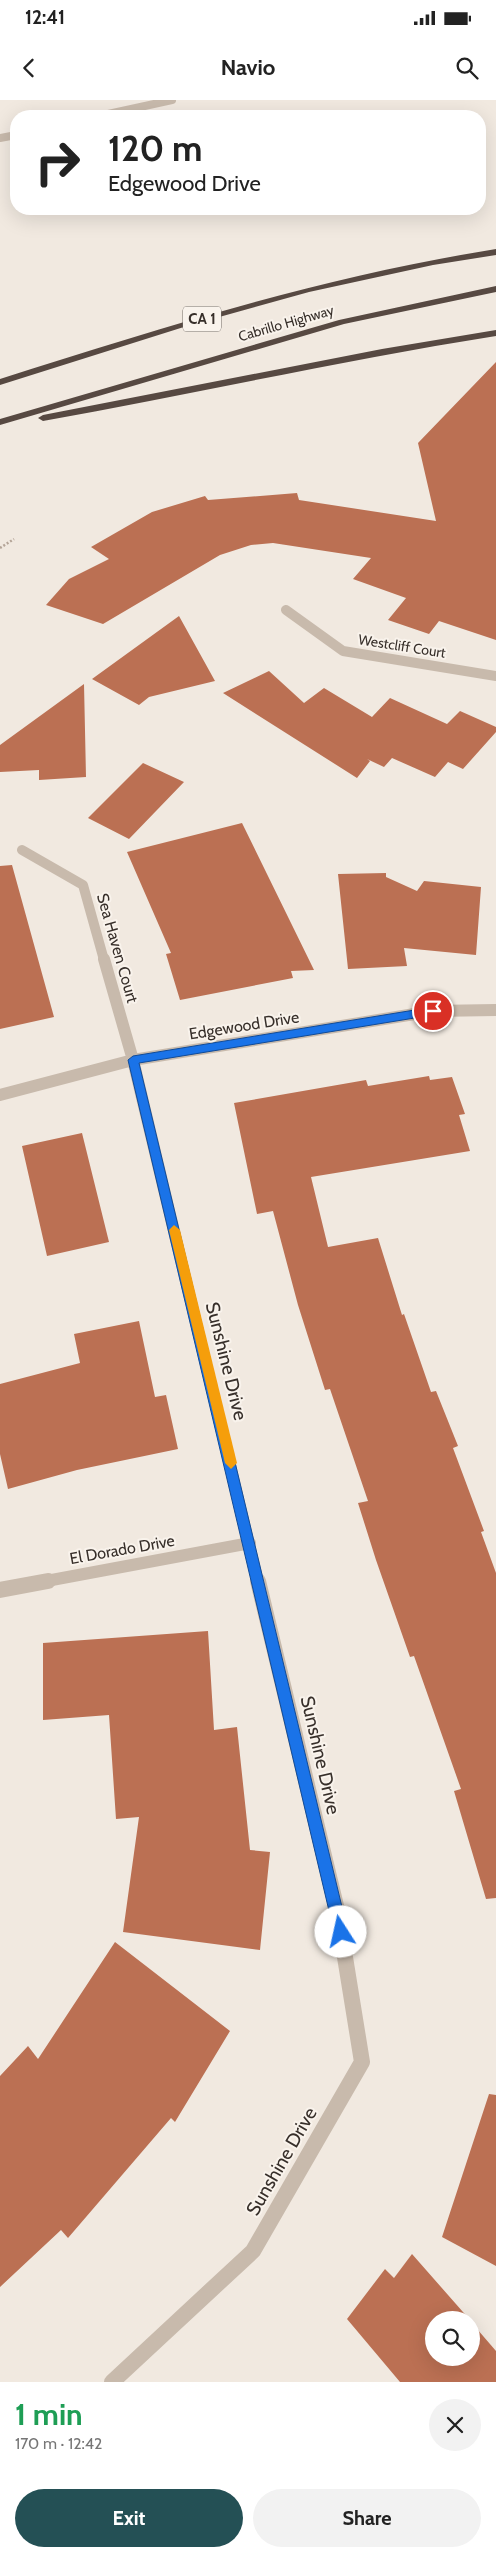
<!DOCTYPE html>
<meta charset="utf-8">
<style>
body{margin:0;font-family:Cabin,sans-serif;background:#f2f2f2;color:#222;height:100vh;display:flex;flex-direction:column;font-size:19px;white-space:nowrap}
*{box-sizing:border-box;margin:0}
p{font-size:16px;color:#767676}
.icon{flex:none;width:28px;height:28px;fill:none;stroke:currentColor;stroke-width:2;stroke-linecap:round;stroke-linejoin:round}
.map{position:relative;height:2282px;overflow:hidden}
.details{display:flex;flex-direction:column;background:#fff;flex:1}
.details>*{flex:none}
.guide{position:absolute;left:10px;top:10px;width:476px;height:105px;border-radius:20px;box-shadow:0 5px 20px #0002;background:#fff;color:#222;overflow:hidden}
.controls{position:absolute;left:425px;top:2211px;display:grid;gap:10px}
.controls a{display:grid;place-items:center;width:55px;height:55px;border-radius:50%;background:#fff;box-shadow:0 5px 20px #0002;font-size:25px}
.pin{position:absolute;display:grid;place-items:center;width:42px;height:42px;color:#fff;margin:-21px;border:2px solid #fff;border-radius:50%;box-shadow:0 1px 5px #0007}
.me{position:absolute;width:55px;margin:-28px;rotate:350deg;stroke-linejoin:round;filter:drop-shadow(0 0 4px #0008)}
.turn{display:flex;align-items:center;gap:18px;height:105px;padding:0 15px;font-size:22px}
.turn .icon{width:65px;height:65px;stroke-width:2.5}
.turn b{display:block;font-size:35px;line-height:42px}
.round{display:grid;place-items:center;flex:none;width:52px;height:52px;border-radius:26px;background:#f2f2f2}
.headline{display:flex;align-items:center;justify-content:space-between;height:85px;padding:0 15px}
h1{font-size:30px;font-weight:700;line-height:38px;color:#1e9e55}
.primary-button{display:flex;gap:10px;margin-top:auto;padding:10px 15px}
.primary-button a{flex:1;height:58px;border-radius:30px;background:#245055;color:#fff;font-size:20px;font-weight:700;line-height:58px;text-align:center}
.primary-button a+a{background:#f2f2f2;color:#222}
.status{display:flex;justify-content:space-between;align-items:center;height:35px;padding:0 25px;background:#fff;direction:ltr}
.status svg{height:14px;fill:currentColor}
header{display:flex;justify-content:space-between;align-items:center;height:65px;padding:0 15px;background:#fff;font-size:22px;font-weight:700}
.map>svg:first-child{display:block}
.building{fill:#bb7053}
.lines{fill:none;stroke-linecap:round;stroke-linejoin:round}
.path{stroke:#b4a497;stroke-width:2.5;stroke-dasharray:2 2;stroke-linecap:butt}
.minor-far2{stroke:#c8baac;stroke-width:10}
.minor-far1{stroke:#c8baac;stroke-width:12}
.minor{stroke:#c8baac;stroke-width:16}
.tertiary{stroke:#c8baac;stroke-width:8}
.motorway{fill:#574942;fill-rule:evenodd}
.route{fill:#1a73e8;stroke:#114b97}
.slow{fill:#f59e0b}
.labels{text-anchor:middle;stroke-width:4;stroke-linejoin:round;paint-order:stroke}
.far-street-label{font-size:14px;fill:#372f2a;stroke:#f9f3ec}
.shield{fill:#f9f3ec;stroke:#716a64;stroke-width:1}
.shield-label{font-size:15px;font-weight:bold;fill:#372f2a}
.street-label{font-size:16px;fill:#372f2a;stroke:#f9f3ec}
.near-street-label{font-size:19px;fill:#372f2a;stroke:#f9f3ec}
</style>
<div class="status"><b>12:41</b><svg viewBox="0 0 49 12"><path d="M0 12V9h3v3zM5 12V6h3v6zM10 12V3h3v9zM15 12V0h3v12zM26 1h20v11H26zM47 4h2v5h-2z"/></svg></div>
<header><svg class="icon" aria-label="back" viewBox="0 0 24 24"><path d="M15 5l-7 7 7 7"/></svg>Navio<svg class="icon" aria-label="search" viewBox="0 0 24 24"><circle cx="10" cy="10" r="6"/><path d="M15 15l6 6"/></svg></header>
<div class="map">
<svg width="496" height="2282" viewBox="0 0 496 2282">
<rect width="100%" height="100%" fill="#f1e9e0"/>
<path class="building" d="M496 262V540L439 521 429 534 388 520 406 498 353 479 371 458 273 443 251 445 220 455 103 524 46 505 69 479 109 459 91 447 152 412 205 396 208 400 297 393 299 400 436 421 418 343Z
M179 516 215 581 149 597 139 605 92 579Z
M269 571 304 603 324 588 372 617 390 598 447 624 460 611 496 627V632L463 669 448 662 435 677 392 658 384 667 367 659 370 661 357 678 223 593Z
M84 584 86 677 39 680V670L0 672V645Z
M143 663 184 682 129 739 88 718Z
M242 723 314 870 291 871 293 878 180 900 166 854 171 853 127 752Z
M12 765 54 917 0 929V766Z
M386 773V777L417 791 424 781 481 787 476 855 404 848 407 866 348 869 338 774Z
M429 976 430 980 452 977 465 1014 459 1015 470 1051 311 1077 328 1147 378 1138 402 1215 404 1214 431 1292 436 1291 458 1346 453 1348 484 1431 481 1432 496 1473V1798L486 1799 454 1691 461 1689 414 1556 410 1557 376 1460 358 1403 368 1401 330 1289 325 1290 298 1205 273 1111 257 1114 234 1003 366 980 368 986Z
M82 1033 109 1142 47 1156 22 1046Z
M139 1221 155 1297 166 1295 178 1349 77 1370 8 1389 0 1354V1284L80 1263 74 1234Z
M208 1531 214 1630 237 1627 250 1750 270 1752 260 1850 123 1832 139 1717 116 1719 109 1615 43 1620V1543Z
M115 1842 230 1931 175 2022 171 2018 68 2138 61 2130 0 2187V1976L28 1946 38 1959Z
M489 1994 496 1995V2166L442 2137Z
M412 2154 470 2220H434V2258H471V2222L496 2251V2282H400L347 2219 385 2169 394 2178Z"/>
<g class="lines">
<path class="path" d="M0 448 14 439"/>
<path class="minor-far2" d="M286 510 343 551 496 576
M22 750 83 785 104 860"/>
<path class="minor-far1" d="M104 859 133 960 258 1482
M0 995 133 960 433 911 496 910
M41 1482 250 1443"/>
<path class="minor" d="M0 1490 48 1481
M112 2282 253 2151 362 1962 338 1814 258 1481"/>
<path class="tertiary" d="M99 16 172 0
M0 38 16 35"/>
<path class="motorway" d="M496 149V155L433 165 309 192 187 226 0 285V279C164 227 326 176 496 149Z
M496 186V192L344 224 0 325V319L339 220Z
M496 230V236C344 260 194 294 43 321L38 318 43 315 382 249Z"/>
</g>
<path class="route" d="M433 907 438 911 433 915 139 963 348 1832 346 1838 341 1840 336 1838 334 1832 128 960 133 956Z"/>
<path class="slow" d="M174 1125 180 1130 237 1363 231 1369 225 1363 169 1130Z"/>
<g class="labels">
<g class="far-street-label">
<text transform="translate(286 223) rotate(-16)" y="5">Cabrillo Highway</text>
<text transform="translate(402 546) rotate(9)" y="5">Westcliff Court</text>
</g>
<rect class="shield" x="183" y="206.5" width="38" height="25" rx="4"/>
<g class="shield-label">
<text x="202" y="224">CA 1</text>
</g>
<g class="street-label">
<text transform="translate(118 848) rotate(74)" y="6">Sea Haven Court</text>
<text transform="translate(244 925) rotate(-9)" y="6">Edgewood Drive</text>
<text transform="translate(122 1449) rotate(-10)" y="6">El Dorado Drive</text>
</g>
<g class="near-street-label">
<text transform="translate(227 1261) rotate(76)" y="7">Sunshine Drive</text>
<text transform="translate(321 1655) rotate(77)" y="7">Sunshine Drive</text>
<text transform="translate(281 2061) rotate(-60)" y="7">Sunshine Drive</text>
</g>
</g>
</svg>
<div class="controls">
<a><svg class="icon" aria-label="search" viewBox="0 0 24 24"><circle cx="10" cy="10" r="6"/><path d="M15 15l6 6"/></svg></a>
</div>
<div class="pin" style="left:433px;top:911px;background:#d93025"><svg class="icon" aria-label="arrive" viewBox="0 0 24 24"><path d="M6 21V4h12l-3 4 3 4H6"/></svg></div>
<svg class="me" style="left:341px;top:1832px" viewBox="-20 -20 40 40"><circle r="19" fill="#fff"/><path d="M0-13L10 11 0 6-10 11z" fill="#1a73e8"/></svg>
<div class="guide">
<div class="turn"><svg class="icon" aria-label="right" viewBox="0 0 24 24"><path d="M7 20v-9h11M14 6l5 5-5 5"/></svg><div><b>120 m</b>Edgewood Drive</div></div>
</div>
</div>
<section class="details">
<div class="headline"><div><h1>1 min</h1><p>170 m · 12:42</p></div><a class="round"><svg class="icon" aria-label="close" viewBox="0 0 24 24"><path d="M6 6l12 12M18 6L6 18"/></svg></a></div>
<div class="primary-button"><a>Exit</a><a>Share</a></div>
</section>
